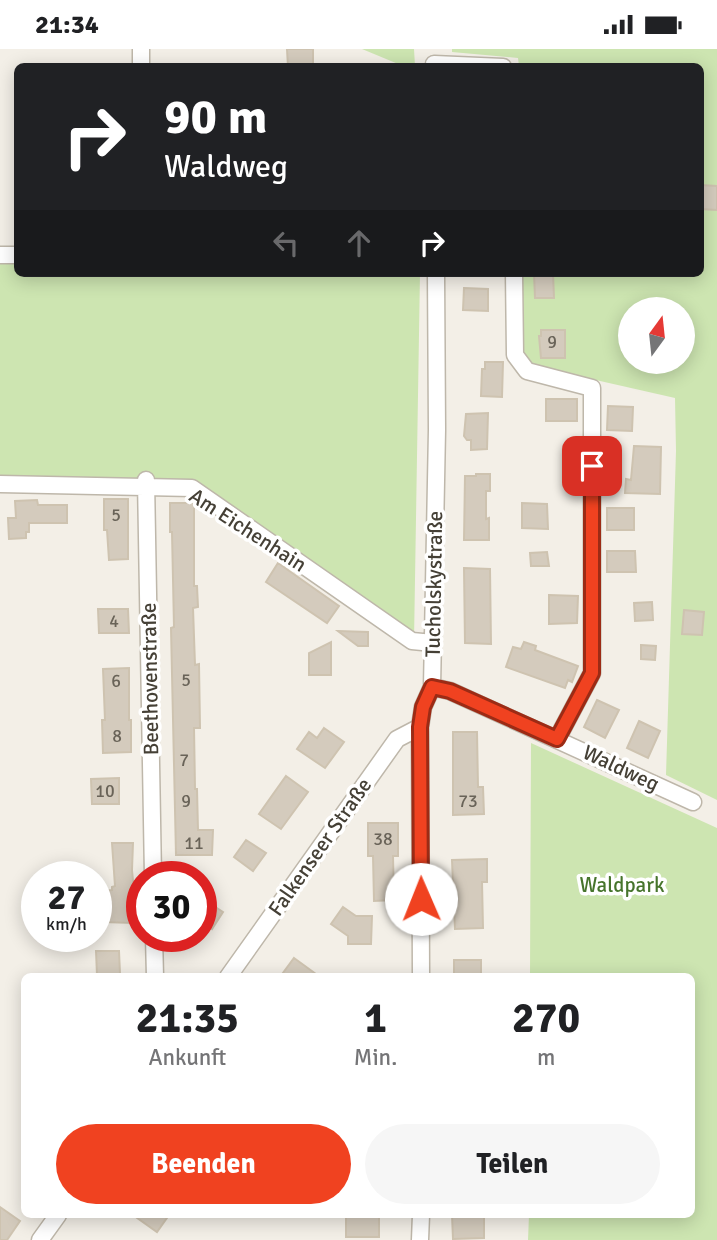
<!DOCTYPE html>
<html lang="de">
<meta charset="utf-8">
<style>
body{margin:0;font-family:Signika,sans-serif;background:#f6f6f6;color:#202124;height:100vh;display:flex;flex-direction:column;font-size:26px;white-space:nowrap}
*{box-sizing:border-box;margin:0}
p{font-size:23px;color:#757577}
.icon{flex:none;width:38px;height:38px;fill:none;stroke:currentColor;stroke-width:2;stroke-linecap:round;stroke-linejoin:round}
.map{position:relative;flex:1;overflow:hidden}
.details{position:absolute;left:21px;top:924px;width:674px;height:245px;display:flex;flex-direction:column;background:#fff;border-radius:10px;box-shadow:0 4px 18px #0003}
.details>*{flex:none}
.guide{position:absolute;left:14px;top:14px;width:690px;height:214px;border-radius:10px;box-shadow:0 4px 18px #0003;background:#202124;color:#fff;overflow:hidden}
.needle{width:46px;rotate:15deg}
.tools{position:absolute;left:618px;top:248px;display:grid;gap:14px}
.tools a{display:grid;place-items:center;width:77px;height:77px;border-radius:50%;background:#fff;box-shadow:0 4px 18px #0003;font-size:35px}
.speed{position:absolute;left:21px;top:812px;display:flex;gap:14px;font-size:35px;font-weight:700;text-align:center}
.speed>*{display:grid;place-content:center;width:91px;height:91px;border-radius:50%;background:#fff;box-shadow:0 4px 18px #0003;line-height:1}
.speed small{font-size:18px;font-weight:400}
.speed .limit{border:10px solid #d22;background:#fff;color:#111}
.pin{position:absolute;display:grid;place-items:center;width:60px;height:60px;color:#fff;margin:-30px;border-radius:14px;box-shadow:0 4px 10px #0006}
.me{position:absolute;width:77px;margin:-38px;rotate:359deg;stroke-linejoin:round;filter:drop-shadow(0 0 5px #0008)}
.turn{display:flex;align-items:center;gap:24px;height:147px;padding:0 35px;font-size:32px}
.turn .icon{width:91px;height:91px;stroke-width:2.5}
.turn b{display:block;font-size:49px;line-height:60px}
.lanes{display:flex;align-items:center;height:66px;padding:0 35px;background:#0003;justify-content:center;gap:35px;direction:ltr}
.lanes .off{opacity:.35}
.eta{display:flex;justify-content:space-evenly;align-items:center;height:119px;text-align:center}
.eta b{font-size:42px;font-weight:700;line-height:49px}
.action{display:flex;gap:14px;margin-top:auto;padding:14px 35px}
.action a{flex:1;height:80px;border-radius:42px;background:#f04220;color:#fff;font-size:28px;font-weight:700;line-height:80px;text-align:center}
.action a+a{background:#f6f6f6;color:#202124}
.status{display:flex;justify-content:space-between;align-items:center;height:49px;padding:0 35px;background:#fff;direction:ltr}
.status svg{height:19px;fill:currentColor}
.map>svg:first-child{display:block}
.green{fill:#cde5b1;fill-rule:evenodd}
.building{fill:#d4cbbd;stroke:#cec3b0;stroke-width:2}
.lines{fill:none;stroke-linecap:round;stroke-linejoin:round}
.street-casing{stroke:#beb7aa;stroke-width:19}
.street{stroke:#fff;stroke-width:16}
.route-casing{stroke:#9c2b15;stroke-width:18}
.route{stroke:#f04220;stroke-width:12}
.labels{text-anchor:middle;stroke-width:7;stroke-linejoin:round;paint-order:stroke}
.number-label{font-size:18px;fill:#696358}
.street-label{font-size:21px;fill:#454036;stroke:#fff}
.park-label{font-size:21px;fill:#46742c;stroke:#fff}
</style>
<div class="status"><b>21:34</b><svg viewBox="0 0 49 12"><path d="M0 12V9h3v3zM5 12V6h3v6zM10 12V3h3v9zM15 12V0h3v12zM26 1h20v11H26zM47 4h2v5h-2z"/></svg></div>
<div class="map">
<svg width="717" height="1191" viewBox="0 0 717 1191">
<rect width="100%" height="100%" fill="#f3efe7"/>
<path class="green" d="M362 0H414L415 17H403Z
M452 0H717V751L666 726 676 402 675 349 534 317 522 304 521 224H700V18L519 17 518 9 452 3ZM630 261H682V313H630Z
M0 206H17L18 224H420L414 592 190 438 0 431Z
M531 694 717 779V1191H528L529 1166H691V928L530 927Z"/>
<path class="building" d="M287 0H313V18H288Z
M700 136 717 137V161L700 160Z
M534 224H553L554 249H535Z
M464 239 488 240V262L463 261Z
M541 281H565V309H541L539 287H541Z
M485 313H503L502 348 481 347 482 320H485Z
M546 350H577V372H546Z
M608 357 633 358 632 382 607 381Z
M488 364 487 400 471 401V391H467L464 387 466 365Z
M634 397 661 398 660 445 625 444 626 430 631 431Z
M476 425H490V442H486V470L489 469V491H464L465 427H476Z
M104 450H128V510L109 511 107 481H104Z
M37 451 38 456H67V474H29V483H26V489L9 490 8 469H16L15 452Z
M170 454H194V537H197L198 558 193 559 195 616 199 615 200 679H194L195 740H197L198 781H213L212 806H176L171 579 174 578 172 483H170Z
M522 454 547 455 548 480 522 479Z
M607 459H634V481H607Z
M607 502H635L636 523H607Z
M547 503 549 517H531L530 504Z
M278 514 339 557 327 574 266 533Z
M464 519 490 520 491 595 465 594Z
M549 546 578 547 577 574 549 575Z
M652 553 653 571 635 572 634 554Z
M98 560H128L129 584H99Z
M684 561 704 563 702 586 682 585Z
M338 582 368 583V597H358Z
M331 593V626H309V604Z
M524 593 536 597 535 601 578 617 572 633 568 631 565 639 506 618 513 598 521 600Z
M641 596 656 597 655 611 641 610Z
M129 619V671H131V703L103 704 102 671H105L103 620Z
M597 651 619 661 605 689 584 678Z
M639 672 660 682 648 709 627 699Z
M324 679 344 693 325 719 297 700 309 683 317 689Z
M453 683H477L478 738H483L484 765 453 766Z
M286 727 308 743 281 780 259 765Z
M119 729V755H92L91 730Z
M368 774H398V807H393L394 851 374 852 373 807H368Z
M246 791 266 804 253 822 234 808Z
M112 794H133L132 821 136 864H133V874L103 873 102 842 112 841V838L115 837Z
M487 810V833H482L483 879 455 880 452 811Z
M206 852 223 863 212 880 201 873V859Z
M343 858 356 867H372L371 895H348V887L331 875Z
M96 902H119L120 925 97 926Z
M294 909 320 928H280Z
M454 911H481V928H454Z
M0 1158 20 1172 7 1191H0Z
M133 1166H169L157 1183Z
M346 1166H379V1188H346Z
M452 1166H484V1189L453 1190Z"/>
<g class="lines">
<g class="street-casing">
<path id="street" d="M141 0V18
M434 15 503 18
M0 206H18
M514 224 515 306 527 322 592 339V624L557 690
M146 431 153 828
M0 435 192 439 412 592 433 594
M432 638 450 642 693 753
M154 887 155 928
M228 928 397 690 420 678
M421 928 420 678 423 658 432 638 437 381 436 224
M40 1191 58 1166
M420 1191 421 1166"/>
</g>
<use href="#street" class="street"/>
</g>
<g class="lines">
<g class="route-casing">
<path id="route" d="M421 850 420 678 423 658 432 638 450 642 557 690 592 624V417"/>
</g>
<use href="#route" class="route"/>
</g>
<g class="labels">
<g class="number-label">
<text x="552" y="299">9</text>
<text x="116" y="472">5</text>
<text x="114" y="578">4</text>
<text x="186" y="637">5</text>
<text x="116" y="638">6</text>
<text x="117" y="693">8</text>
<text x="184" y="717">7</text>
<text x="105" y="748">10</text>
<text x="186" y="758">9</text>
<text x="468" y="758">73</text>
<text x="383" y="796">38</text>
<text x="194" y="800">11</text>
</g>
<g class="street-label">
<text transform="translate(248 481) rotate(33)" y="7">Am Eichenhain</text>
<text transform="translate(434 535) rotate(-89)" y="7">Tucholskystraße</text>
<text transform="translate(150 630) rotate(-91)" y="7">Beethovenstraße</text>
<text transform="translate(621 719) rotate(25)" y="7">Waldweg</text>
<text transform="translate(320 798) rotate(-55)" y="7">Falkenseer Straße</text>
</g>
<g class="park-label">
<text x="622" y="843">Waldpark</text>
</g>
</g>
</svg>
<div class="tools">
<a><svg class="needle" viewBox="-14 -14 28 28"><path d="M0-13l5 13h-10z" fill="#e53935"/><path d="M0 13l5-13h-10z" fill="#757577"/></svg></a>
</div>
<div class="speed"><div>27<small>km/h</small></div><div class="limit">30</div></div>
<div class="pin" style="left:592px;top:417px;background:#d93025"><svg class="icon" aria-label="arrive" viewBox="0 0 24 24"><path d="M6 21V4h12l-3 4 3 4H6"/></svg></div>
<svg class="me" style="left:421px;top:850px" viewBox="-20 -20 40 40"><circle r="19" fill="#fff"/><path d="M0-13L10 11 0 6-10 11z" fill="#f04220"/></svg>
<div class="guide">
<div class="turn"><svg class="icon" aria-label="right" viewBox="0 0 24 24"><path d="M7 20v-9h11M14 6l5 5-5 5"/></svg><div><b>90 m</b>Waldweg</div></div>
<div class="lanes"><svg class="icon off" aria-label="left" viewBox="0 0 24 24"><path d="M17 20v-9H6M10 6l-5 5 5 5"/></svg><svg class="icon off" aria-label="ahead" viewBox="0 0 24 24"><path d="M12 20V5M6 11l6-6 6 6"/></svg><svg class="icon" aria-label="right" viewBox="0 0 24 24"><path d="M7 20v-9h11M14 6l5 5-5 5"/></svg></div>
</div>
<section class="details">
<div class="eta">
<div><b>21:35</b><p>Ankunft</p></div>
<div><b>1</b><p>Min.</p></div>
<div><b>270</b><p>m</p></div>
</div>
<div class="action"><a>Beenden</a><a>Teilen</a></div>
</section>
</div>
